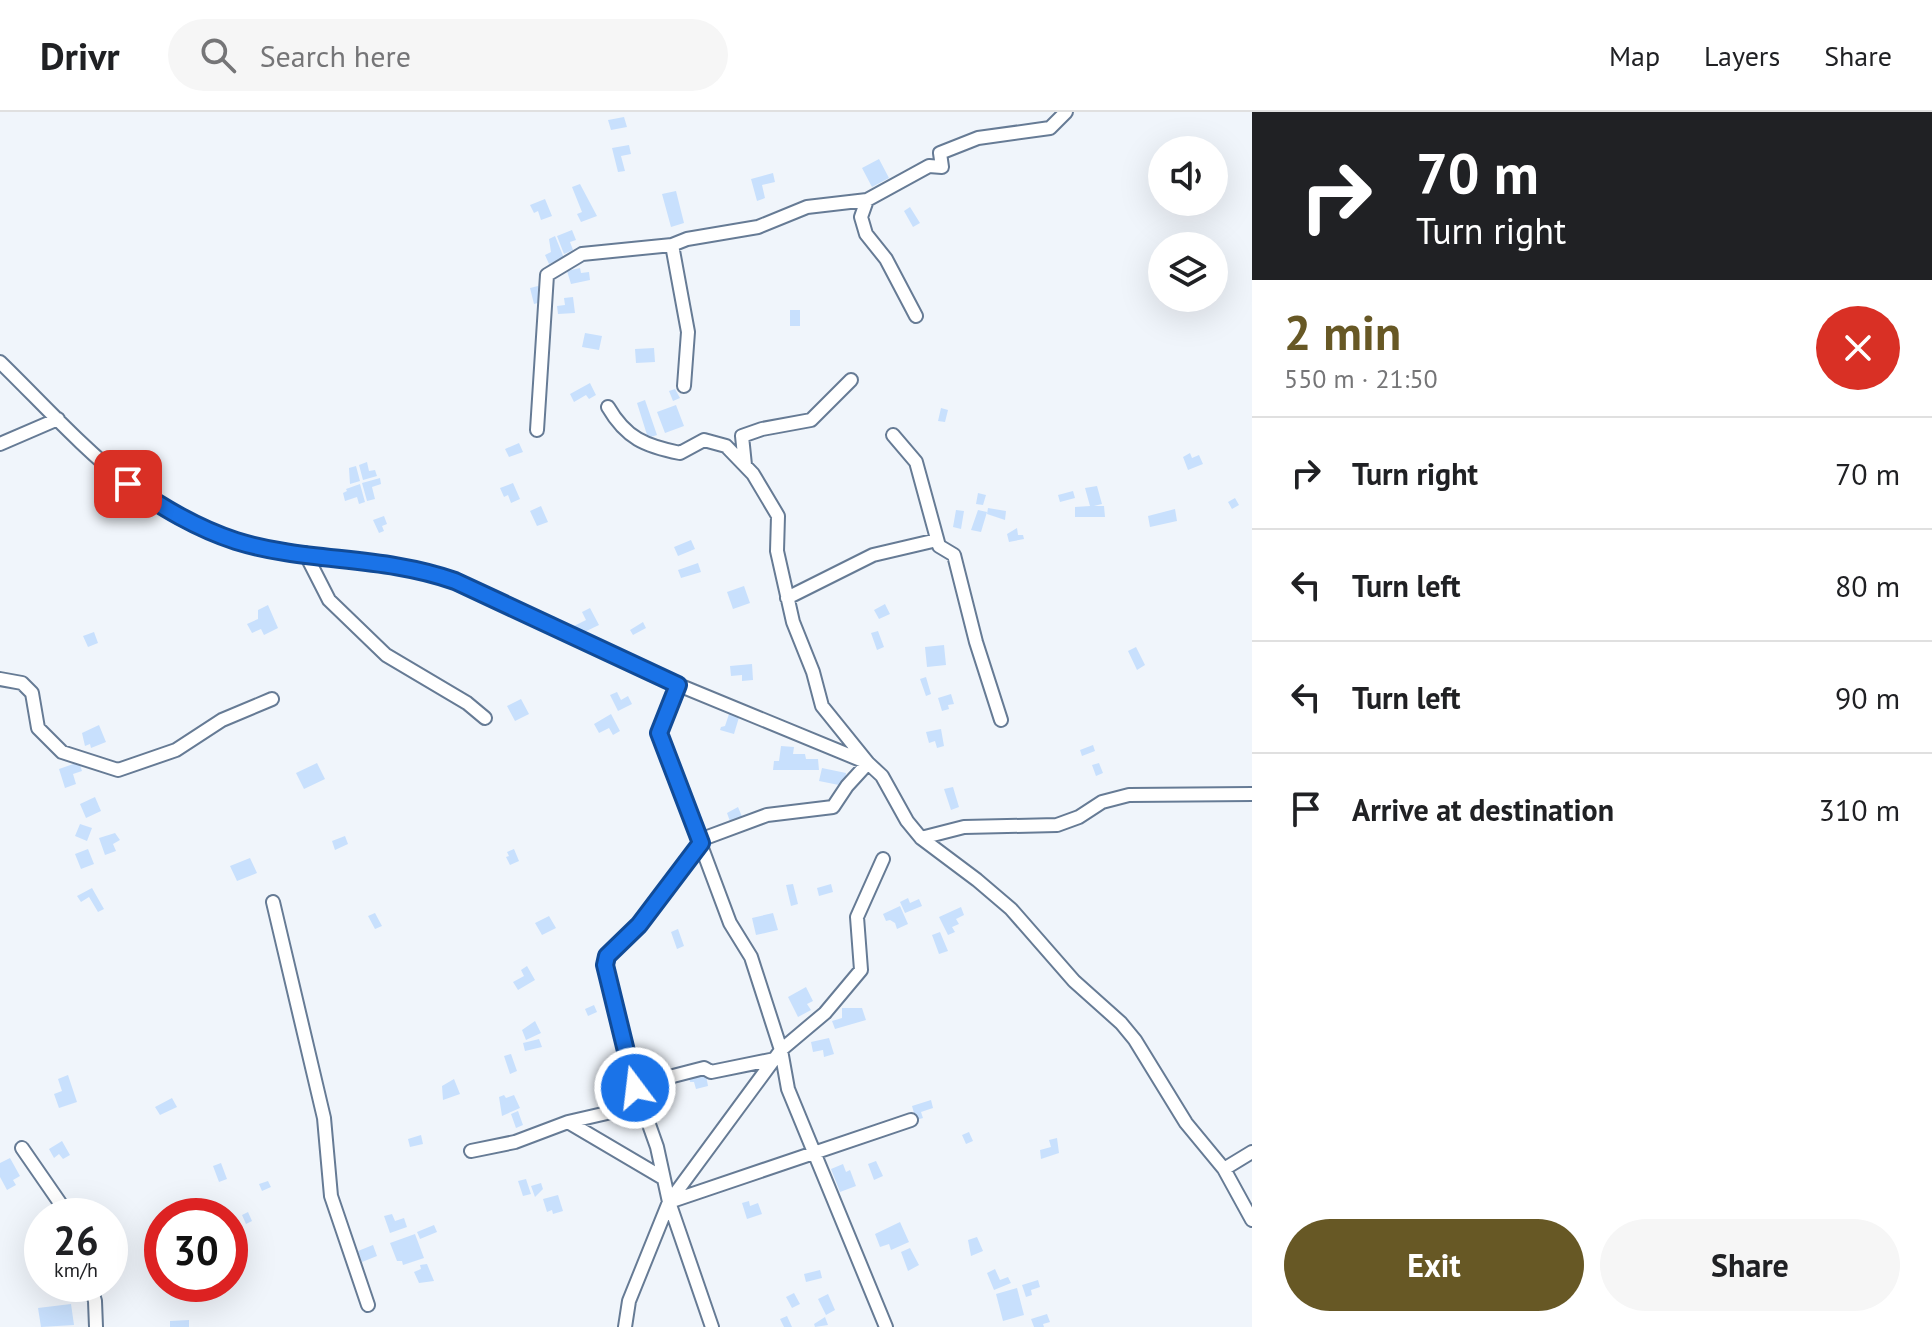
<!DOCTYPE html>
<meta charset="utf-8">
<style>
body{margin:0;font-family:"PT Sans",sans-serif;background:#f6f6f6;color:#202124;height:100vh;display:flex;flex-direction:column;font-size:30px;white-space:nowrap}
*{box-sizing:border-box;margin:0}
p{font-size:26px;color:#757577}
.icon{flex:none;width:44px;height:44px;fill:none;stroke:currentColor;stroke-width:2;stroke-linecap:round;stroke-linejoin:round}
.map{position:relative;flex:1;overflow:hidden}
.panel{display:flex;flex-direction:column;background:#fff;width:680px}
.panel>*{flex:none}
.banner{background:#202124;color:#fff;overflow:hidden}
.tools{position:absolute;left:1148px;top:24px;display:grid;gap:16px}
.tools a{display:grid;place-items:center;width:80px;height:80px;border-radius:50%;background:#fff;box-shadow:0 8px 32px #0002;font-size:40px}
.speed{position:absolute;left:24px;top:1086px;display:flex;gap:16px;font-size:40px;font-weight:700;text-align:center}
.speed>*{display:grid;place-content:center;width:104px;height:104px;border-radius:50%;background:#fff;box-shadow:0 8px 32px #0002;line-height:1}
.speed small{font-size:20px;font-weight:400}
.speed .limit{border:12px solid #d22;background:#fff;color:#111}
.pin{position:absolute;display:grid;place-items:center;width:68px;height:68px;color:#fff;margin:-34px;border-radius:16px;box-shadow:0 4px 12px #0006}
.me{position:absolute;width:88px;margin:-44px;rotate:345deg;stroke-linejoin:round;filter:drop-shadow(0 0 6px #0008)}
.turn{display:flex;align-items:center;gap:28px;height:168px;padding:0 32px;font-size:36px}
.turn .icon{width:104px;height:104px;stroke-width:2.5}
.turn b{display:block;font-size:56px;line-height:68px}
.round{display:grid;place-items:center;flex:none;width:84px;height:84px;border-radius:42px;background:#f6f6f6}
.headline{display:flex;align-items:center;justify-content:space-between;height:136px;padding:0 32px}
h1{font-size:48px;font-weight:800;line-height:60px;color:#675825}
.button{display:flex;gap:16px;margin-top:auto;padding:16px 32px}
.button a{flex:1;height:92px;border-radius:48px;background:#675825;color:#fff;font-size:32px;font-weight:800;line-height:92px;text-align:center}
.button a+a{background:#f6f6f6;color:#202124}
ul{padding:0;list-style:none}
li{display:flex;align-items:center;gap:24px;height:112px;padding:0 32px;border-top:2px solid #e0e0e0}
li div{flex:1}
li b{display:block;font-size:30px}
li em{font-style:normal}
header{display:flex;align-items:center;gap:48px;box-sizing:border-box;height:112px;padding:0 40px;background:#fff;border-bottom:2px solid #e0e0e0}
header strong{font-size:38px}
nav{display:flex;gap:44px;margin-inline-start:auto;font-size:28px}
.search{width:560px;height:72px;background:#f6f6f6;display:flex;align-items:center;gap:20px;box-sizing:border-box;padding:0 28px;border-radius:44px;color:#757577;font-size:30px}
main{display:flex;flex:1;min-height:0}
.map>svg:first-child{display:block}
.building{fill:#c8e0fd}
.lines{fill:none;stroke-linecap:round;stroke-linejoin:round}
.street-casing{stroke:#667b95;stroke-width:16}
.street{stroke:#fff;stroke-width:12}
.route-casing{stroke:#114b97;stroke-width:20}
.route{stroke:#1a73e8;stroke-width:14}
</style>
<header>
<strong>Drivr</strong>
<div class="search"><svg class="icon" aria-label="search" viewBox="0 0 24 24"><circle cx="10" cy="10" r="6"/><path d="M15 15l6 6"/></svg>Search here</div>
<nav><a>Map</a><a>Layers</a><a>Share</a></nav>
</header>
<main>
<div class="map">
<svg width="1252" height="1215" viewBox="0 0 1252 1215">
<rect width="100%" height="100%" fill="#f0f5fb"/>
<path class="building" d="M624 5 627 15 611 18 608 8Z
M629 33 631 42 621 44 625 59 618 60 612 36Z
M879 47 889 66 872 75 862 56Z
M773 61 775 70 762 73 765 86 757 89 751 67Z
M580 72 597 104 581 110 577 102 582 100 572 75Z
M676 79 684 111 671 115 662 82Z
M545 87 552 104 541 108 538 99 534 101 530 93Z
M910 95 920 111 913 115 904 99Z
M572 118 576 128 570 130 573 138 564 142 557 124Z
M555 124 564 146 549 152 545 143 551 140 549 127Z
M580 156 581 161 589 160 590 168 571 172 567 159Z
M538 174 542 190 534 192 530 176Z
M573 185 575 201 558 202 557 194 565 193 564 186Z
M790 198H800V214H790Z
M585 221 602 224 599 238 582 235Z
M654 236 655 250 636 251 635 237Z
M590 271 596 283 589 287 586 283 574 290 570 282Z
M675 277 680 286 673 289 669 279Z
M645 288 657 323 648 326 637 291Z
M676 293 684 314 665 321 657 300Z
M941 296 948 298 945 310 938 309Z
M519 331 523 340 509 345 505 337Z
M1190 341 1192 346 1199 343 1203 352 1188 358 1183 345Z
M367 350 369 359 375 358 377 364 363 368 359 353Z
M356 354 360 369 350 372 349 356Z
M380 366 381 372 372 375 375 387 367 389 362 371Z
M513 371 520 387 511 391 508 383 504 385 500 376Z
M360 372 365 390 359 392 357 385 345 389 343 381 347 379 346 377Z
M1097 374 1102 392 1094 394H1104L1105 405H1075V395L1090 394 1085 376Z
M1073 379 1075 386 1060 390 1058 383Z
M978 381 986 383 983 393 976 392Z
M1235 386 1239 393 1232 397 1228 390Z
M541 394 548 410 537 414 530 399Z
M988 396 1006 399 1005 408 987 402Z
M1175 397 1177 409 1150 415 1148 404Z
M956 398 964 399 961 417 953 415Z
M978 398 987 400 981 420 971 418Z
M384 404 387 412 382 414 384 419 379 421 373 408Z
M1017 416 1018 423H1023L1024 427 1009 430 1007 422Z
M691 428 695 437 678 444 674 435Z
M698 451 701 460 681 466 678 458Z
M744 474 750 491 733 497 727 480Z
M885 492 890 502 879 507 874 498Z
M268 493 278 516 264 523 261 517 252 521 247 512 258 507V498Z
M590 496 599 513 574 525 570 516 586 508 582 500Z
M643 510 646 516 633 523 630 518Z
M878 519 884 535 877 538 871 521Z
M94 520 98 531 88 535 83 524Z
M944 533 946 553 927 555 925 535Z
M1136 535 1145 553 1137 558 1128 539Z
M752 552 753 568 742 569V563L731 564 730 554Z
M926 565 931 582 926 584 920 567Z
M617 580 621 588 628 584 632 592 618 599 610 583Z
M951 582 954 592 948 593 949 597 942 599 938 586Z
M521 587 529 602 515 609 507 594Z
M730 599 740 602 734 622 720 618 721 615 725 614Z
M611 602 620 619 613 623 609 616 599 621 594 612Z
M99 613 106 630 91 636 90 632 85 634 82 621Z
M941 617 944 634 937 636 935 629 929 631 926 620Z
M1093 633 1095 639 1082 644 1080 638Z
M781 634 794 635 793 642H805L806 647H818L819 658H773L774 649H779Z
M79 650 82 659 73 662 76 672 65 676 59 657Z
M317 651 325 667 304 677 296 661Z
M1099 651 1103 661 1096 664 1092 653Z
M822 656 846 661 844 674 819 669Z
M953 675 959 695 951 698 944 677Z
M95 685 101 699 86 706 80 692Z
M738 695 743 707 731 712 727 701Z
M80 712 92 716 87 729 75 724Z
M115 721 120 728 113 732 116 739 105 743 99 726Z
M345 724 348 732 335 738 332 729Z
M88 737 94 752 81 757 75 742Z
M514 737 519 749 510 753 506 745 509 744 507 740Z
M250 746 257 761 237 769 230 754Z
M793 772 798 792 791 794 786 773Z
M831 772 833 780 819 784 817 776Z
M92 776 104 797 98 800 89 785 81 790 77 784Z
M908 786 910 791 919 787 922 794 905 801 900 790Z
M900 794 908 812 897 817 895 811 890 808 886 809 883 802Z
M961 795 964 803 956 807 959 812 952 815 955 820 948 823 939 805Z
M375 801 382 814 375 817 368 804Z
M773 801 778 818 756 823 752 806Z
M549 804 556 816 542 823 535 811Z
M678 817 684 834 677 837 671 820Z
M940 820 948 839 939 842 932 823Z
M527 854 535 868 518 878 513 870 524 864 521 858Z
M806 875 813 889 807 892 811 898 798 905 788 885Z
M594 893 597 900 588 904 585 897Z
M842 896H862L866 908 835 917 832 909 842 906Z
M535 909 541 921 526 928 522 918Z
M829 926 834 942 824 945 823 938 813 940 811 930Z
M539 927 542 935 525 939 523 931Z
M511 942 517 959 510 962 504 944Z
M705 958 708 974 696 977 694 970H690L688 962Z
M68 963 77 990 59 996 54 982 62 979 58 967Z
M454 967 460 982 443 988 442 974Z
M504 983 506 986 514 983 520 996 502 1004 499 985Z
M172 986 177 995 160 1003 155 995Z
M931 988 933 996 921 1000 923 1006 916 1008 912 994Z
M518 999 523 1013 516 1016 511 1002Z
M969 1020 973 1029 966 1032 962 1023Z
M421 1023 423 1032 410 1035 408 1027Z
M1057 1026 1059 1041 1041 1047 1040 1038 1051 1035 1049 1028Z
M62 1029 70 1043 63 1047 59 1042 54 1046 49 1037Z
M10 1046 20 1064 13 1068 16 1073 7 1078 0 1065V1051Z
M876 1049 883 1064 874 1068 868 1052Z
M221 1051 227 1067 219 1070 213 1054Z
M843 1052 846 1060 850 1058 856 1074 840 1080 831 1057Z
M526 1067 531 1082 523 1084 518 1069Z
M268 1069 271 1075 262 1079 259 1072Z
M541 1071 543 1077 535 1085 531 1074Z
M558 1083 563 1099 553 1102 552 1098 547 1100 543 1087Z
M749 1089 750 1094 758 1091 762 1102 747 1107 742 1091Z
M248 1100 252 1109 246 1112 242 1103Z
M392 1102 395 1109 404 1106 407 1115 390 1121 384 1104Z
M900 1110 909 1130 891 1138 889 1132 880 1135 875 1122Z
M434 1113 437 1120 420 1127 417 1120Z
M415 1122 424 1146 403 1153 402 1149H397L390 1131Z
M977 1125 983 1139 971 1144 968 1128Z
M373 1133 377 1144 362 1150 358 1139Z
M910 1136 919 1153 908 1159 901 1140Z
M427 1152 434 1169 419 1171 414 1160 421 1157 420 1153Z
M995 1157 1000 1168 1008 1165 1011 1171 994 1178 987 1161Z
M820 1158 822 1166 806 1170 804 1162Z
M1038 1168 1040 1175 1031 1178 1032 1183 1026 1185 1022 1173Z
M1017 1176 1024 1203 1003 1209 996 1182Z
M794 1181 800 1192 792 1196 786 1185Z
M828 1182 835 1198 826 1203 818 1187Z
M71 1192 74 1213 41 1215 38 1196Z
M1047 1202 1050 1210 1043 1212 1044 1215H1034L1031 1207Z
M787 1204 792 1215H784L780 1207Z
M825 1205 828 1213 815 1215 814 1212Z
M189 1208V1215H170V1209Z"/>
<g class="lines">
<g class="street-casing">
<path id="street" d="M672 133 688 220 684 274
M916 204 886 147 866 122 861 105 867 88 929 54 942 55 940 41 978 26 1050 16 1066 0
M0 250C71 319 140 404 240 430 311 448 385 445 455 469L664 567 868 651 882 664 907 709 921 726 977 768 1011 797 1074 869 1121 911 1135 928 1186 1011 1224 1057 1252 1108
M608 295C626 326 645 334 680 341L704 328 726 334 753 362 778 404 777 439 793 510 813 560 822 594 868 651 847 674 833 695 767 703 705 726 639 813 607 844 605 853 630 959 657 1035 669 1090 712 1215
M537 318 547 163 582 142 672 133 687 127 758 115 807 95 867 88
M893 323 916 350 939 434 954 443 976 530 1001 608
M0 332 58 307
M745 353 742 324 762 317 811 308 851 268
M305 441 329 488 386 543 467 591 485 606
M787 486 873 443 937 428
M0 567 22 571 32 581 38 616 62 640 118 658 176 638 222 608 272 587
M678 573 659 621 730 811 751 845 781 938 788 977 886 1215
M921 726 964 715 1057 713 1079 705 1102 690 1129 683 1252 682
M273 790 324 1006 331 1084 368 1193
M635 977 658 974 673 964 704 956 711 960 775 947
M568 1010 663 1066
M22 1036 69 1104
M471 1039 515 1030 568 1010 642 993
M1224 1057 1252 1040
M672 1089 911 1008
M90 1172 95 1189 96 1215
M625 1215 629 1189 669 1090 781 938 825 901 861 858 857 805 883 747"/>
</g>
<use href="#street" class="street"/>
</g>
<g class="lines">
<g class="route-casing">
<path id="route" d="M128 372C162 395 196 416 236 429 307 451 382 443 455 469L678 573 659 621 701 731 639 813 607 844 605 853 635 976"/>
</g>
<use href="#route" class="route"/>
</g>
</svg>
<div class="tools">
<a><svg class="icon" aria-label="sound" viewBox="0 0 24 24"><path d="M4 9h4l5-4v14l-5-4H4zM17 9q2 3 0 6"/></svg></a>
<a><svg class="icon" aria-label="layers" viewBox="0 0 24 24"><path d="M12 4l9 5-9 5-9-5zM3 14l9 5 9-5"/></svg></a>
</div>
<div class="speed"><div>26<small>km/h</small></div><div class="limit">30</div></div>
<div class="pin" style="left:128px;top:372px;background:#d93025"><svg class="icon" aria-label="arrive" viewBox="0 0 24 24"><path d="M6 21V4h12l-3 4 3 4H6"/></svg></div>
<svg class="me" style="left:635px;top:976px" viewBox="-20 -20 40 40"><circle r="17" fill="#1a73e8" stroke="#fff" stroke-width="3"/><path d="M0-11L8 9 0 5-8 9z" fill="#fff"/></svg>
</div>
<section class="panel">
<div class="banner">
<div class="turn"><svg class="icon" aria-label="right" viewBox="0 0 24 24"><path d="M7 20v-9h11M14 6l5 5-5 5"/></svg><div><b>70 m</b>Turn right</div></div>
</div>
<div class="headline"><div><h1>2 min</h1><p>550 m · 21:50</p></div><a class="round" style="background:#d93025;color:#fff"><svg class="icon" aria-label="close" viewBox="0 0 24 24"><path d="M6 6l12 12M18 6L6 18"/></svg></a></div>
<ul>
<li><svg class="icon" aria-label="right" viewBox="0 0 24 24"><path d="M7 20v-9h11M14 6l5 5-5 5"/></svg><div><b>Turn right</b></div><em>70 m</em></li>
<li><svg class="icon" aria-label="left" viewBox="0 0 24 24"><path d="M17 20v-9H6M10 6l-5 5 5 5"/></svg><div><b>Turn left</b></div><em>80 m</em></li>
<li><svg class="icon" aria-label="left" viewBox="0 0 24 24"><path d="M17 20v-9H6M10 6l-5 5 5 5"/></svg><div><b>Turn left</b></div><em>90 m</em></li>
<li><svg class="icon" aria-label="arrive" viewBox="0 0 24 24"><path d="M6 21V4h12l-3 4 3 4H6"/></svg><div><b>Arrive at destination</b></div><em>310 m</em></li>
</ul>
<div class="button"><a>Exit</a><a>Share</a></div>
</section>
</main>
